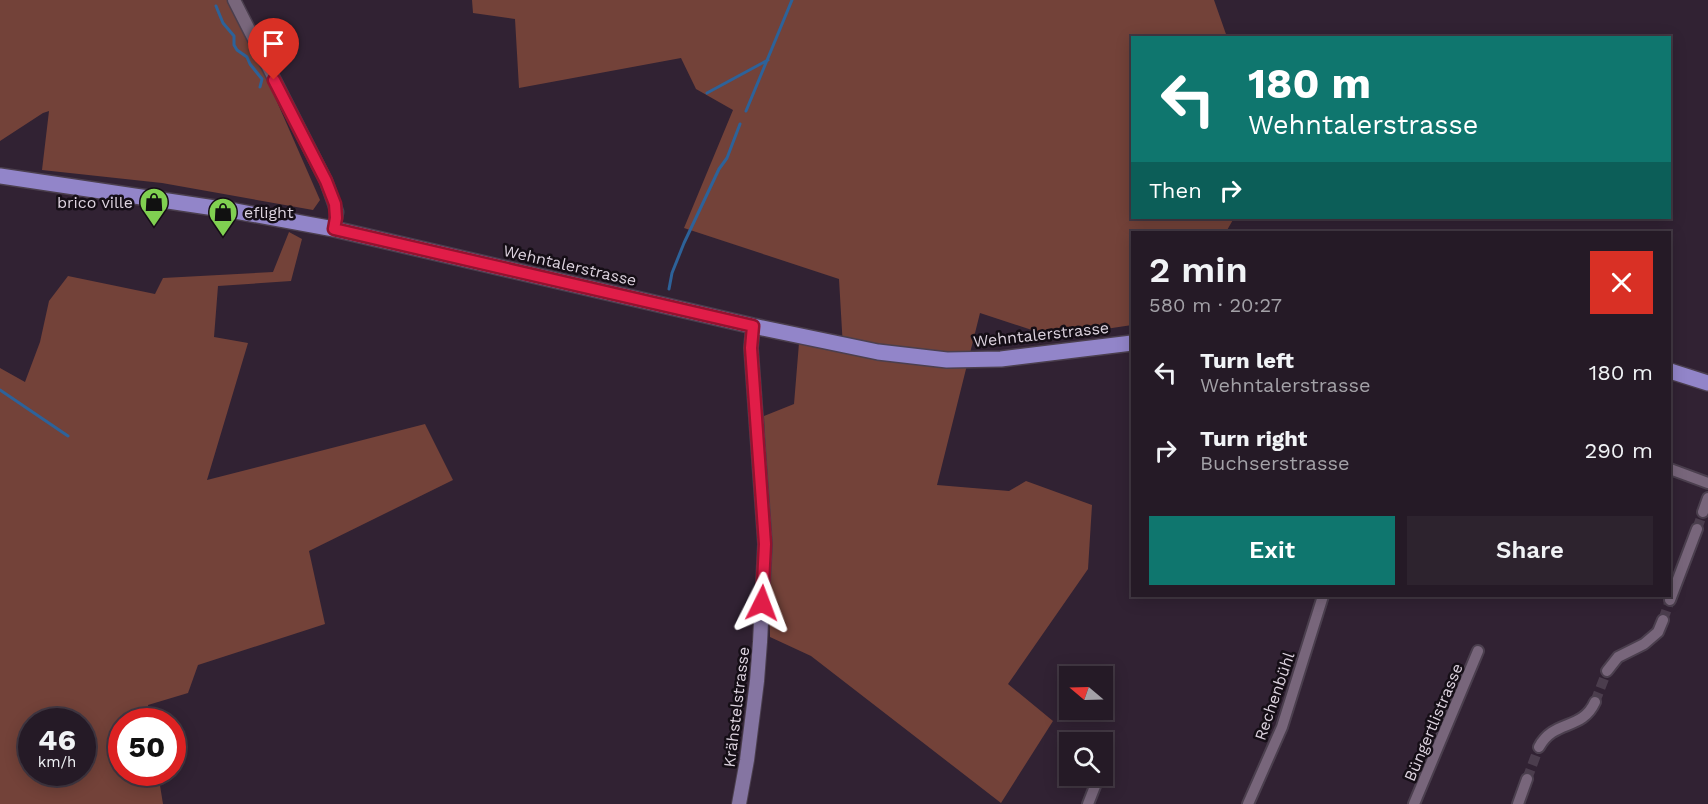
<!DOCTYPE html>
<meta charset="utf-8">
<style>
body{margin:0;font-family:"Work Sans",sans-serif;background:#2d232e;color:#f1f3f6;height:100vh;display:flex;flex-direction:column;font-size:22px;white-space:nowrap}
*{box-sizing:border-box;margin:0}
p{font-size:20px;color:#a3a1a7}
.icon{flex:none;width:33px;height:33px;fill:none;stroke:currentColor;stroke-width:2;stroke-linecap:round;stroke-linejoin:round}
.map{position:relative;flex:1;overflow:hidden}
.panel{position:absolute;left:1131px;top:231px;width:540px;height:366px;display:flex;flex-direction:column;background:#251a26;border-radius:0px;box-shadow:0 3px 15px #0003,0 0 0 2px #423843}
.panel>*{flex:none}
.top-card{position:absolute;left:1131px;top:36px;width:540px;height:183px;border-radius:0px;box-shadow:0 3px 15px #0003,0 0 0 2px #423843;background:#0f766e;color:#fff;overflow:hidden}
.needle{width:39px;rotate:289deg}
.buttons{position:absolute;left:1059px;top:666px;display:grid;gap:12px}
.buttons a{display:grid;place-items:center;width:54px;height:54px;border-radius:0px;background:#251a26;box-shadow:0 3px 15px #0003,0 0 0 2px #423843;font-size:30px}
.speed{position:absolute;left:18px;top:708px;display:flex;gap:12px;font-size:30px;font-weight:700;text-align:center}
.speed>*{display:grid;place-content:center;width:78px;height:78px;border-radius:50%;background:#251a26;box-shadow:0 3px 15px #0003,0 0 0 2px #423843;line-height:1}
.speed small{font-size:15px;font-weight:400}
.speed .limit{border:9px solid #d22;background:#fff;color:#111}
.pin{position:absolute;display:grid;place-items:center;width:51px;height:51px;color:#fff;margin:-62px -26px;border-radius:50% 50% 50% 0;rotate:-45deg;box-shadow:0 0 6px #0007}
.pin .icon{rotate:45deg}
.me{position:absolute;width:66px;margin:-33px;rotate:3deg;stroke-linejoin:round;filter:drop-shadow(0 0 4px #0008)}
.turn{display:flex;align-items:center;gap:21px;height:126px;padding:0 18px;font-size:27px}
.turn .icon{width:78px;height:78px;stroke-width:2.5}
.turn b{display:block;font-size:42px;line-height:51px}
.then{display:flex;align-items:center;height:57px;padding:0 18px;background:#0003;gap:12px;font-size:22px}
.round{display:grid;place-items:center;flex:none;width:63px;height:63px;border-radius:0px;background:#2d232e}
.overview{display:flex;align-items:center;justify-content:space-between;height:102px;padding:0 18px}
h1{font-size:36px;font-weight:600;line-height:45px}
.cta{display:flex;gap:12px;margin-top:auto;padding:12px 18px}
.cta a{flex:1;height:69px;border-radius:0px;background:#0f766e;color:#fff;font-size:24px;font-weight:600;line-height:69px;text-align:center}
.cta a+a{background:#2d232e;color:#f1f3f6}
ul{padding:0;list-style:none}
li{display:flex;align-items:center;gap:18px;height:78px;padding:0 18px}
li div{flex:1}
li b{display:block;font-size:22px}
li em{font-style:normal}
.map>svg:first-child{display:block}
.green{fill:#734239;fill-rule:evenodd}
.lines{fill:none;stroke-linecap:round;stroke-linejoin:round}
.stream{stroke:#2d6299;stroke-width:3}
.minor-tunnel{stroke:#4b3d4d;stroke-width:10;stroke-dasharray:10 5;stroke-linecap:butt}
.minor-casing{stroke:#4b3f4e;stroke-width:14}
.tertiary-casing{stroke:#4b3f4e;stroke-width:15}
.secondary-casing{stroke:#4b3f4e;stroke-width:16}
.primary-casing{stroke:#4b3f4e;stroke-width:18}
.minor{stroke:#78667b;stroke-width:10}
.tertiary{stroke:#78667b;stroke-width:12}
.secondary{stroke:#8575a2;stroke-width:14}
.primary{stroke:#9285c9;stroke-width:15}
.route-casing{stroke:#92132f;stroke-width:15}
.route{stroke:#e11d48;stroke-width:10}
.labels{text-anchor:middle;stroke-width:5;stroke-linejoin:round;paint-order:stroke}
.poi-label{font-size:16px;fill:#ddd3df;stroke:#150e16;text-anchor:end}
.street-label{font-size:16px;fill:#ddd3df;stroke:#150e16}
</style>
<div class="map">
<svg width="1708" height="804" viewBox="0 0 1708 804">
<rect width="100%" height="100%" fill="#312233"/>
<path class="green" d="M0 0H227L271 88 320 200 313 210 162 183 42 170 49 111 43 113 0 141Z
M472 0H1214L1227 37 1132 38V218H1234L1226 232H1132V325L1053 337 980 313 937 485 1009 491 1026 481 1092 505 1088 569 1008 684 1053 721 1001 803 811 656 770 637 764 416 794 404 799 343 843 348 839 279 684 228 733 110 696 89 681 58 519 88 515 19 473 13Z
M289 232 302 239 291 281 218 286 214 337 248 343 207 480 425 424 453 480 309 551 325 624 198 665 188 693 148 705 150 721 122 722V772L158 773 163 804H0V368L25 382 40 342 49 301 68 276 155 294 163 278 273 272ZM32 722H82V772H32Z"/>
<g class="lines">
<path class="stream" d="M216 6 223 23 234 36V45L237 50 247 57 250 64 262 79 260 87
M707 93 768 60
M746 111 792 0
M669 289 672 273 684 243 719 169 727 158 740 124
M0 390 68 436"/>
<path class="minor-tunnel" d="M1697 529 1703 512
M1663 620 1670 600
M1595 702 1607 671
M1527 779 1539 747"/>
<g class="minor-casing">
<path id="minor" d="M1670 469 1708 483
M1703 512 1708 498
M1670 600 1697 529
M1607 671 1618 657 1644 644 1658 632 1663 620
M1539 747C1554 719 1582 731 1595 702
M1088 804 1099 776
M1248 804 1282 727 1323 596
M1414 804 1478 651
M1518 804 1527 779"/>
</g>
<g class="tertiary-casing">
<path id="tertiary" d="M234 0 326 181 337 212 334 229"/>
</g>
<g class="secondary-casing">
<path id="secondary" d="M739 804 747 760 757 681 760 642 765 544 751 348 753 326"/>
</g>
<g class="primary-casing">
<path id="primary" d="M0 176 235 211 334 229 753 326 878 352 947 360 1001 359 1132 343
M1670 371 1708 383"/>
</g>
<use href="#minor" class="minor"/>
<use href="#tertiary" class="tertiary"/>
<use href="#secondary" class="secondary"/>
<use href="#primary" class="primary"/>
</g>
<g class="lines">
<g class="route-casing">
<path id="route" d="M274 80 326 181 335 204 336 218 334 229 753 326 751 348 765 544 762 603"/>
</g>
<use href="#route" class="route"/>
</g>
<defs>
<g id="shop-pin" transform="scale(1.5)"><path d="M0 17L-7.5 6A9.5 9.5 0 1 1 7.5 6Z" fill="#80d051" stroke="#150e16"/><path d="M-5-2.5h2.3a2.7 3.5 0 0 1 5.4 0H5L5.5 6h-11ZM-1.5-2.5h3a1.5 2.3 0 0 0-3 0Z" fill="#111"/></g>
</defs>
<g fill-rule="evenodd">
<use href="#shop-pin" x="154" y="202"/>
<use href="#shop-pin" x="223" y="212"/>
</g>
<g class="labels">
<g class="poi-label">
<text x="133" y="208">brico ville</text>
<text x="244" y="218" text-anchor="start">eflight</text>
</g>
<g class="street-label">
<text transform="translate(570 265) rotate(13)" y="6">Wehntalerstrasse</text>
<text transform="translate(1041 334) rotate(-6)" y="6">Wehntalerstrasse</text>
<text transform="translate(1274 696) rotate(-71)" y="6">Rechenbühl</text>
<text transform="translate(736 707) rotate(-83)" y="6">Krähstelstrasse</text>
<text transform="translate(1433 722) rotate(-67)" y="6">Büngertlistrasse</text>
</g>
</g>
</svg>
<div class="buttons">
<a><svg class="needle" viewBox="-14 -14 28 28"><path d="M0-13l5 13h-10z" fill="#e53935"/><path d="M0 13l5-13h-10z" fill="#a3a1a7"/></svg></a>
<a><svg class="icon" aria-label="search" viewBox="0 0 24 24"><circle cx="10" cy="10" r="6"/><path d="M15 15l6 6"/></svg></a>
</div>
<div class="speed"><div>46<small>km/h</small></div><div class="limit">50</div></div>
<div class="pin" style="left:274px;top:80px;background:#d93025"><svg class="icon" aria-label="arrive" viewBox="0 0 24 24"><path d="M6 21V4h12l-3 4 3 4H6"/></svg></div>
<svg class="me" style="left:762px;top:603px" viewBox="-20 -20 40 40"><path d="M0-17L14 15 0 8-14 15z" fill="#e11d48" stroke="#fff" stroke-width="4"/></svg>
<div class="top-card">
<div class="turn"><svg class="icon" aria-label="left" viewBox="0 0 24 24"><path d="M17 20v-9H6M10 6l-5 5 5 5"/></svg><div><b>180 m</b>Wehntalerstrasse</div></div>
<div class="then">Then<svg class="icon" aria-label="right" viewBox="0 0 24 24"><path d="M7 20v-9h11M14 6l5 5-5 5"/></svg></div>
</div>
<section class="panel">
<div class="overview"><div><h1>2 min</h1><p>580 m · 20:27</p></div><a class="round" style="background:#d93025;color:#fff"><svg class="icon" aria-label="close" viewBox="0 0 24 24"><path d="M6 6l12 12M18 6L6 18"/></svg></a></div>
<ul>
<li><svg class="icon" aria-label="left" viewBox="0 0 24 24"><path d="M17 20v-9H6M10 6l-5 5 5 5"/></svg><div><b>Turn left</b><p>Wehntalerstrasse</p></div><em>180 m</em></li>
<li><svg class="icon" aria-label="right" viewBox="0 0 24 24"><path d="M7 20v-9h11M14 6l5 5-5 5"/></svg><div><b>Turn right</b><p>Buchserstrasse</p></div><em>290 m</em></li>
</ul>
<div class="cta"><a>Exit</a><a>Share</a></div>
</section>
</div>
